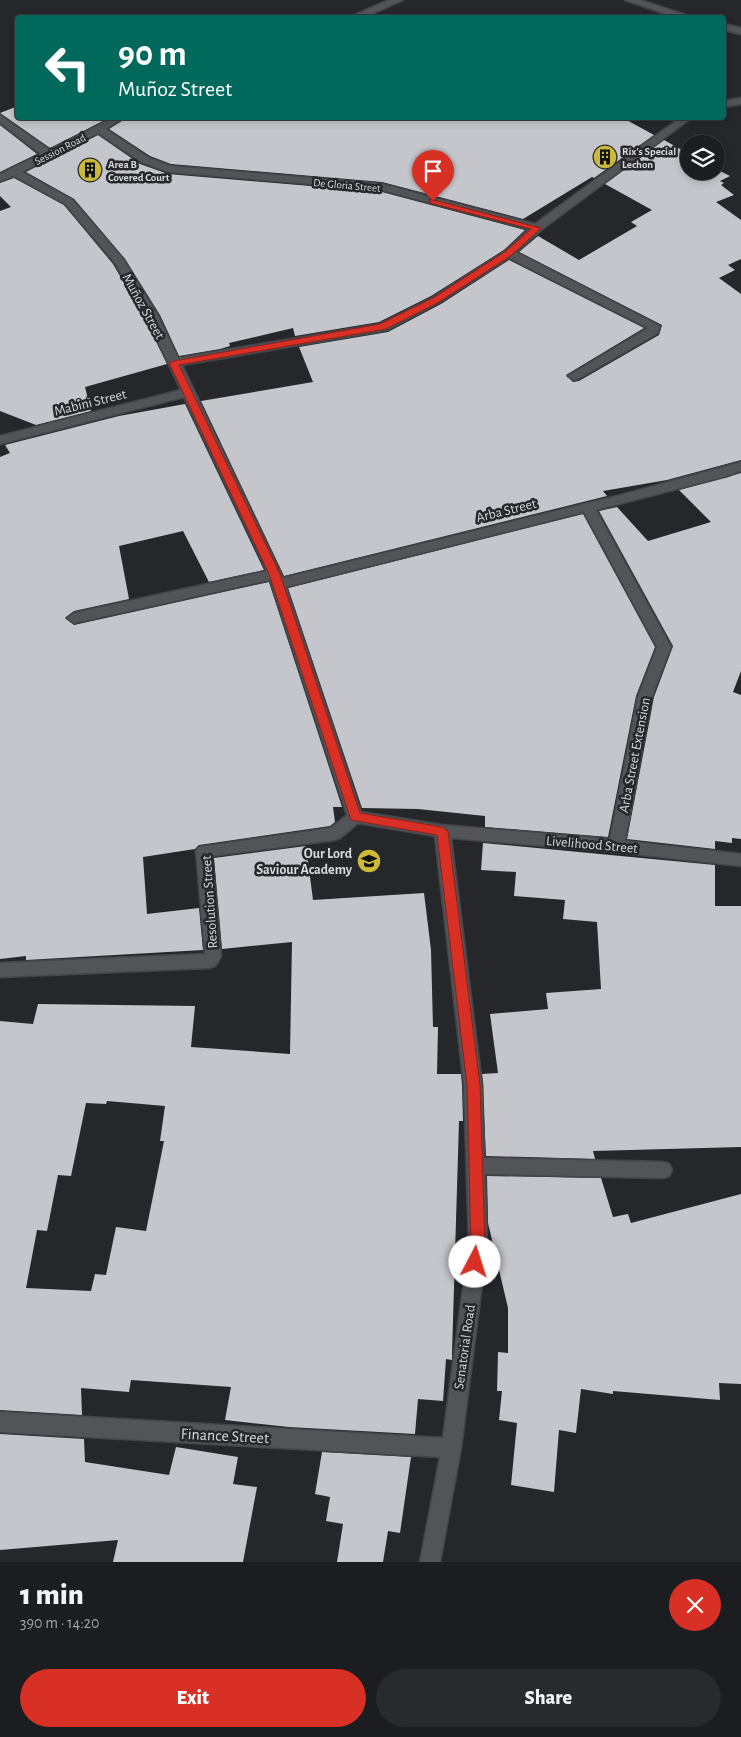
<!DOCTYPE html>
<meta charset="utf-8">
<style>
body{margin:0;font-family:"Alegreya Sans",sans-serif;background:#292a2d;color:#f1f3f6;height:100vh;display:flex;flex-direction:column;font-size:19px;white-space:nowrap}
*{box-sizing:border-box;margin:0}
p{font-size:16px;color:#a0a2a5}
.icon{flex:none;width:28px;height:28px;fill:none;stroke:currentColor;stroke-width:2;stroke-linecap:round;stroke-linejoin:round}
.map{position:relative;height:1562px;overflow:hidden}
.details{display:flex;flex-direction:column;background:#1c1d20;flex:1}
.details>*{flex:none}
.guide{position:absolute;left:15px;top:15px;width:711px;height:105px;border-radius:5px;box-shadow:0 2px 8px #0003,0 0 0 1px #3a3b3e;background:#00695c;color:#fff;overflow:hidden}
.fabs{position:absolute;left:680px;top:135px;display:grid;gap:10px}
.fabs a{display:grid;place-items:center;width:45px;height:45px;border-radius:50%;background:#1c1d20;box-shadow:0 2px 8px #0003,0 0 0 1px #3a3b3e;font-size:25px}
.pin{position:absolute;display:grid;place-items:center;width:42px;height:42px;color:#fff;margin:-51px -21px;border-radius:50% 50% 50% 0;rotate:-45deg;box-shadow:0 0 5px #0007}
.pin .icon{rotate:45deg}
.me{position:absolute;width:55px;margin:-28px;rotate:5deg;stroke-linejoin:round;filter:drop-shadow(0 0 4px #0008)}
.turn{display:flex;align-items:center;gap:18px;height:105px;padding:0 20px;font-size:22px}
.turn .icon{width:65px;height:65px;stroke-width:2.5}
.turn b{display:block;font-size:35px;line-height:42px}
.round{display:grid;place-items:center;flex:none;width:52px;height:52px;border-radius:26px;background:#292a2d}
.summary{display:flex;align-items:center;justify-content:space-between;height:85px;padding:0 20px}
h1{font-size:30px;font-weight:800;line-height:38px}
.cta{display:flex;gap:10px;margin-top:auto;padding:10px 20px}
.cta a{flex:1;height:58px;border-radius:30px;background:#d93025;color:#fff;font-size:20px;font-weight:800;line-height:58px;text-align:center}
.cta a+a{background:#292a2d;color:#f1f3f6}
.map>svg:first-child{display:block}
.building{fill:#c4c6cb;fill-rule:evenodd}
.lines{fill:none;stroke-linecap:round;stroke-linejoin:round}
.minor-casing{stroke:#434448;stroke-width:3}
.minor{fill:#525458;fill-rule:evenodd}
.route{fill:#d93025;stroke:#8d1f18}
.labels{text-anchor:middle;stroke-width:5;stroke-linejoin:round;paint-order:stroke}
.far-street-label{font-size:11px;fill:#d8d9dc;stroke:#26272b}
.far-poi-label{font-size:11px;font-weight:bold;fill:#d8d9dc;stroke:#26272b;text-anchor:start}
.street-label{font-size:14px;fill:#d8d9dc;stroke:#26272b}
.poi-label{font-size:14px;font-weight:bold;fill:#d8d9dc;stroke:#26272b;text-anchor:end}
.near-street-label{font-size:16px;fill:#d8d9dc;stroke:#26272b}
</style>
<div class="map">
<svg width="741" height="1562" viewBox="0 0 741 1562">
<rect width="100%" height="100%" fill="#26272b"/>
<path class="building" d="M18 106V118H109L50 148 0 113Z
M126 118H623L654 135 594 178 592 177 523 219 382 182 171 164 150 156 109 129Z
M0 125 37 154 0 172Z
M98 135 140 164 168 174 382 192 525 230 504 250 431 296 379 322 295 336 293 328 229 343 230 346 220 349 179 356 160 315 125 259 74 199 26 172Z
M664 140 689 154V171H716V169L730 176 720 181 724 183 721 185 734 195 716 202 741 220V259L728 265 735 270 719 278 741 294V460L667 480 603 491 607 496 284 576 201 401 313 382 299 347 388 332 441 304 509 260 644 328 566 375 573 382 579 381 659 335 662 325 519 252 538 236 579 260 637 226 631 222 652 210 605 184Z
M14 178 64 205 113 264 144 317 167 364 85 387 91 411 36 425 0 411V211L11 207 0 196V183Z
M185 404 264 570 209 582 183 531 119 546 129 599 74 611 65 618 74 625 269 582 342 807H333L335 822 330 826 199 845 195 849 143 857 147 914 199 908 203 950 26 960V956L0 959V457L10 453 5 445 119 416Z
M741 473V671L733 692 741 695V839L732 838V843L715 841V849L627 839 654 697 673 646 599 511 617 507 648 541 711 522 679 490Z
M583 514 655 647 636 696 608 837 485 827V816L418 809 362 808 288 588Z
M483 843 715 865V906H741V1147L593 1151 595 1159 486 1156 482 1074 498 1073 490 1014 548 1009 546 993 601 989 597 922 563 919 565 900 514 896 516 872 481 870Z
M306 846 313 900 424 893 431 950 433 1027H438L437 1074H461L462 1085 463 1121H459L452 1354V1360L446 1359 443 1401 418 1399 415 1434 289 1427 225 1420 231 1387 131 1380 129 1392 81 1388 82 1415 0 1410V1021L33 1024 38 1004 195 1006 191 1047 290 1054 292 942 222 949 214 858ZM107 1101 165 1106 160 1141H164L146 1231 116 1227 106 1275 95 1274 91 1291 26 1288 37 1230 47 1231 58 1175 71 1176 86 1103 106 1104Z
M487 1176 601 1178 613 1217 628 1214 631 1223 741 1194V1384L719 1383 720 1400 613 1391V1394L581 1389 576 1433 559 1430 554 1492 511 1485 517 1423 499 1420 502 1391H497L498 1352 508 1353V1308L488 1223Z
M0 1434 84 1439 85 1462 169 1475 176 1447 238 1457 233 1484 257 1487 243 1562H113L118 1540 0 1550Z
M322 1452 411 1457 400 1533 388 1531 383 1562H337L343 1524 326 1521 330 1497 315 1494Z"/>
<g class="lines">
<g class="minor-casing">
<path id="minor" d="M389 0H403L363 18H348Z
M625 0H640L695 18H678Z
M724 24 741 28V34L724 30Z
M741 98V104L724 107V101Z
M0 115 50 150 112 118H124L106 129 149 158 171 166 382 184 535 224 680 118H691L541 230 516 252 660 326 658 333 578 379 574 380 568 376 648 328 509 258 440 302 387 330 182 365 283 578 621 495 741 462V471L727 476 596 510 671 647 652 696 625 841 741 854V866L616 852 451 838 482 1085 484 1158 663 1162 669 1164 672 1170 669 1176 663 1178 485 1174 487 1244 461 1448 440 1562H420L440 1457 0 1432V1412L443 1438 469 1244 464 1085 435 836 358 823 340 838 335 840 212 856 221 957 215 966 209 968 0 977V963L205 954 196 851 199 847 331 828 347 815 270 580 74 623 67 618 74 613 267 571 184 397 0 444V436L181 390 146 316 115 263 65 204 14 176 0 181V174L41 154 0 123ZM98 133 141 162 169 172 382 190 529 229 505 251 432 298 380 324 178 358 158 316 124 260 73 200 22 172ZM584 512 657 647 638 696 610 839 442 825 361 812 286 587Z"/>
</g>
<use href="#minor" class="minor"/>
</g>
<path class="route" d="M430 199 541 228 512 255 439 302 386 329 179 365 280 574 360 813 442 827 448 831 480 1085 485 1244 480 1267 475 1269 470 1267 468 1262 471 1244 467 1085 437 835 351 820 269 574 169 363 174 361 380 324 433 298 506 251 531 229 430 203Z"/>
<defs>
<g id="building-disc" transform="scale(1.25)"><circle r="9.5" fill="#cbba39" stroke="#26272b"/><path d="M-4-6H4V6H1V3H-1V6H-4ZM-2.5-4.3h1.7v1.8h-1.7ZM.8-4.3h1.7v1.8H.8ZM-2.5-1h1.7V.8h-1.7ZM.8-1h1.7V.8H.8Z" fill="#111"/></g>
<g id="school-disc" transform="scale(1.25)"><circle r="9.5" fill="#cbba39" stroke="#26272b"/><path d="M0-5L7-2L0 1L-7-2ZM-4 1L0 2.5L4 1V4Q0 6-4 4Z" fill="#111"/></g>
</defs>
<g fill-rule="evenodd">
<use href="#building-disc" x="605" y="157"/>
<use href="#building-disc" x="90" y="170"/>
<use href="#school-disc" x="369" y="861"/>
</g>
<g class="labels">
<g class="far-street-label">
<text transform="translate(60 149) rotate(-27)" y="4">Session Road</text>
<text transform="translate(347 185) rotate(5)" y="4">De Gloria Street</text>
</g>
<g class="far-poi-label">
<text x="622" y="155">Rix's Special<tspan x="622" dy="13">Lechon</tspan></text>
<text x="108" y="168">Area B<tspan x="108" dy="13">Covered Court</tspan></text>
</g>
<g class="street-label">
<text transform="translate(144 306) rotate(61)" y="5">Muñoz Street</text>
<text transform="translate(90 402) rotate(-14)" y="5">Mabini Street</text>
<text transform="translate(506 510) rotate(-14)" y="5">Arba Street</text>
<text transform="translate(634 755) rotate(-79)" y="5">Arba Street Extension</text>
<text transform="translate(592 844) rotate(5)" y="5">Livelihood Street</text>
<text transform="translate(209 902) rotate(-94)" y="5">Resolution Street</text>
<text transform="translate(464 1347) rotate(-82)" y="5">Senatorial Road</text>
</g>
<g class="poi-label">
<text x="352" y="858">Our Lord<tspan x="352" dy="16">Saviour Academy</tspan></text>
</g>
<g class="near-street-label">
<text transform="translate(225 1435) rotate(3)" y="6">Finance Street</text>
</g>
</g>
</svg>
<div class="fabs">
<a><svg class="icon" aria-label="layers" viewBox="0 0 24 24"><path d="M12 4l9 5-9 5-9-5zM3 14l9 5 9-5"/></svg></a>
</div>
<div class="pin" style="left:433px;top:201px;background:#d93025"><svg class="icon" aria-label="arrive" viewBox="0 0 24 24"><path d="M6 21V4h12l-3 4 3 4H6"/></svg></div>
<svg class="me" style="left:475px;top:1262px" viewBox="-20 -20 40 40"><circle r="19" fill="#fff"/><path d="M0-13L10 11 0 6-10 11z" fill="#d93025"/></svg>
<div class="guide">
<div class="turn"><svg class="icon" aria-label="left" viewBox="0 0 24 24"><path d="M17 20v-9H6M10 6l-5 5 5 5"/></svg><div><b>90 m</b>Muñoz Street</div></div>
</div>
</div>
<section class="details">
<div class="summary"><div><h1>1 min</h1><p>390 m · 14:20</p></div><a class="round" style="background:#d93025;color:#fff"><svg class="icon" aria-label="close" viewBox="0 0 24 24"><path d="M6 6l12 12M18 6L6 18"/></svg></a></div>
<div class="cta"><a>Exit</a><a>Share</a></div>
</section>
